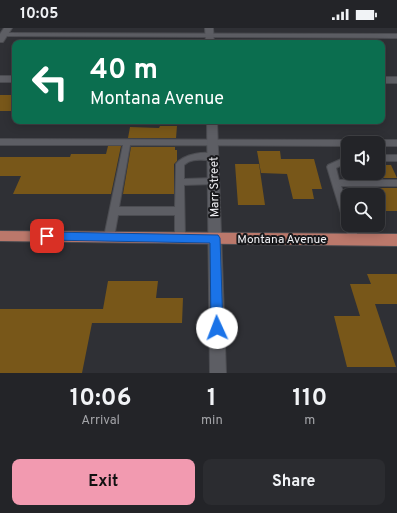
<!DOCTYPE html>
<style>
body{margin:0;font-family:Overpass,sans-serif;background:#2b2c30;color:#f1f3f6;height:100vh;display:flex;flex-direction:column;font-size:15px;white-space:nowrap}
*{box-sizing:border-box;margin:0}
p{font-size:13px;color:#a3a4a8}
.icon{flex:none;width:22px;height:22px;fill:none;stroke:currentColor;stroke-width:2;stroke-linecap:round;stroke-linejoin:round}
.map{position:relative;height:345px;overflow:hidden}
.sheet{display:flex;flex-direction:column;background:#232428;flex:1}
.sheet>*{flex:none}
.hud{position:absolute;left:12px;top:12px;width:373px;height:84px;border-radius:8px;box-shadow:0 2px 10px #0003,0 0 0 1px #404145;background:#0b6e4f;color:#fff;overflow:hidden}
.fabs{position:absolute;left:341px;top:108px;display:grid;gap:8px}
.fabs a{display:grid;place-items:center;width:44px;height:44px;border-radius:8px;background:#232428;box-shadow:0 2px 10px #0003,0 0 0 1px #404145;font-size:20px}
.pin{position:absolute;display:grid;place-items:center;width:34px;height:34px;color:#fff;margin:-17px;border-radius:8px;box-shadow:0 2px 6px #0006}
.me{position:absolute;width:44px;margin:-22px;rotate:358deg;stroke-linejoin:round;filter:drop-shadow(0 0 3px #0008)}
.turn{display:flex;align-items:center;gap:14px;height:84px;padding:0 12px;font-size:18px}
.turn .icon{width:52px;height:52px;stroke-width:2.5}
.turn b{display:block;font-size:28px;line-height:34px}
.eta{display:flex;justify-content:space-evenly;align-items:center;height:68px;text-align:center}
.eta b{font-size:24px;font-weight:700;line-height:28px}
.action{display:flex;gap:8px;margin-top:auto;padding:8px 12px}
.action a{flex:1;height:46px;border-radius:8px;background:#f29ab0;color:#111;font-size:16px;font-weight:700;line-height:46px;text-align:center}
.action a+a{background:#2b2c30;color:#f1f3f6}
.status{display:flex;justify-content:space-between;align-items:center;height:28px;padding:0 20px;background:#232428;direction:ltr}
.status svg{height:11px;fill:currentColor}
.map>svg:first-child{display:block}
.building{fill:#785719}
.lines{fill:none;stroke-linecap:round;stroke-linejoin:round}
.service-casing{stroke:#4b4c51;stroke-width:2}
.minor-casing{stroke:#4b4c51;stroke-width:2}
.secondary-casing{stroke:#4b4c51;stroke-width:2}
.primary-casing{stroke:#4b4c51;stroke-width:2}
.service{fill:#5d5e64;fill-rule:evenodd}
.minor{fill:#5d5e64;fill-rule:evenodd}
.secondary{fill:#5d5e64;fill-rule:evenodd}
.primary{fill:#bb786b;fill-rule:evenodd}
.route{fill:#1a73e8;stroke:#114b97}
.labels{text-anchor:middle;stroke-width:4;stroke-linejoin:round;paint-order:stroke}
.street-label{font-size:12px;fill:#f0f0f4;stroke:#18181b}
</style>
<div class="status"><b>10:05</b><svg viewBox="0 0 49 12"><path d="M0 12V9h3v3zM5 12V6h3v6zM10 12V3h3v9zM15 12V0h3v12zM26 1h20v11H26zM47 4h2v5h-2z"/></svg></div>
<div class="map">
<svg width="397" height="345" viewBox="0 0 397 345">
<rect width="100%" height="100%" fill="#2f3035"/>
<path class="building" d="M0 67H15V83H0Z
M160 98H177L176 110H128L130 99 159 100Z
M108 118H121L111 166H13L21 148H0V129H70L71 126H106Z
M131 119H175V122H177V133L174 136V166H123Z
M257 123H280L281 131H314L322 161H312L314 171H293L287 146 261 145Z
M235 136H259L265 177H238Z
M378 137H391L397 150H357L355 145H378Z
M361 160H397V183H378V167H364Z
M367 246H397V276H375L396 339H347L334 288H360L350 256H371Z
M108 253H158L156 270H183L182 295H92L82 345H0V281H103Z"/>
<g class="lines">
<g class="service-casing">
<path id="service" d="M2 5 397 6V10L4 8 2 7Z
M0 111 362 112 366 115H348V118L130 117 119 179H175L176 136C182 127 209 120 217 129 210 136 195 127 184 137V151L214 150 218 153 214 156 184 157 185 210 183 213 180 214 177 213 175 210V187H118L114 209 112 212 109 213 106 212 104 209 123 117H0Z
M378 112H397V118H378V115H374Z
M378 127H397V133H378Z
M348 128V134L336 140 339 152H397V158H341L348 176V197H354L359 211 357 214 354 215 351 214 349 211 327 139 328 137Z"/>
</g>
<g class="minor-casing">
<path id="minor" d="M205 0H213L214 15H206Z
M0 48H15V54H0Z
M382 49H397V55H382Z
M207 93H217L226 345H210Z"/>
</g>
<g class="secondary-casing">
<path id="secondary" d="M4 0H12L3 14H0V6Z"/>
</g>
<g class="primary-casing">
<path id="primary" d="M0 203 397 206V218L0 213Z"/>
</g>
<use href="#service" class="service"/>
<use href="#minor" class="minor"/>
<use href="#secondary" class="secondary"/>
<use href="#primary" class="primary"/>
</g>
<path class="route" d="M47 204 218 207 220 210 223 300 221 304 217 306 213 304 211 300 210 215 47 212 43 211 42 208 43 205Z"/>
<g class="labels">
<g class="street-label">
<text transform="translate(214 159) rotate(-91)" y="4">Marr Street</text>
<text x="282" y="215">Montana Avenue</text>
</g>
</g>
</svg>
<div class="fabs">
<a><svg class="icon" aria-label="sound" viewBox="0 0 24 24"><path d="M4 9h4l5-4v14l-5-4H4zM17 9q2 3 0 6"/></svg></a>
<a><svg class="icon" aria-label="search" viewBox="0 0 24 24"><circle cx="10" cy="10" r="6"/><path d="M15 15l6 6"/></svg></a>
</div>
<div class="pin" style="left:47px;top:208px;background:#d93025"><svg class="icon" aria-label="arrive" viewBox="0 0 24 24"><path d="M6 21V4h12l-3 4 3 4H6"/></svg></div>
<svg class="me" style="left:217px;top:300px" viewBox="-20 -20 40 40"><circle r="19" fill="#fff"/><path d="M0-13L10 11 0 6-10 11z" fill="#1a73e8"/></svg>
<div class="hud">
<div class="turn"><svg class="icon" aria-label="left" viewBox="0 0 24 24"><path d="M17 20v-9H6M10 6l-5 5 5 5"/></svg><div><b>40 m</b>Montana Avenue</div></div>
</div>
</div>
<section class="sheet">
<div class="eta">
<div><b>10:06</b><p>Arrival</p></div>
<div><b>1</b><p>min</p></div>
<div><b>110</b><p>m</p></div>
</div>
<div class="action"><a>Exit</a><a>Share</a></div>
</section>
